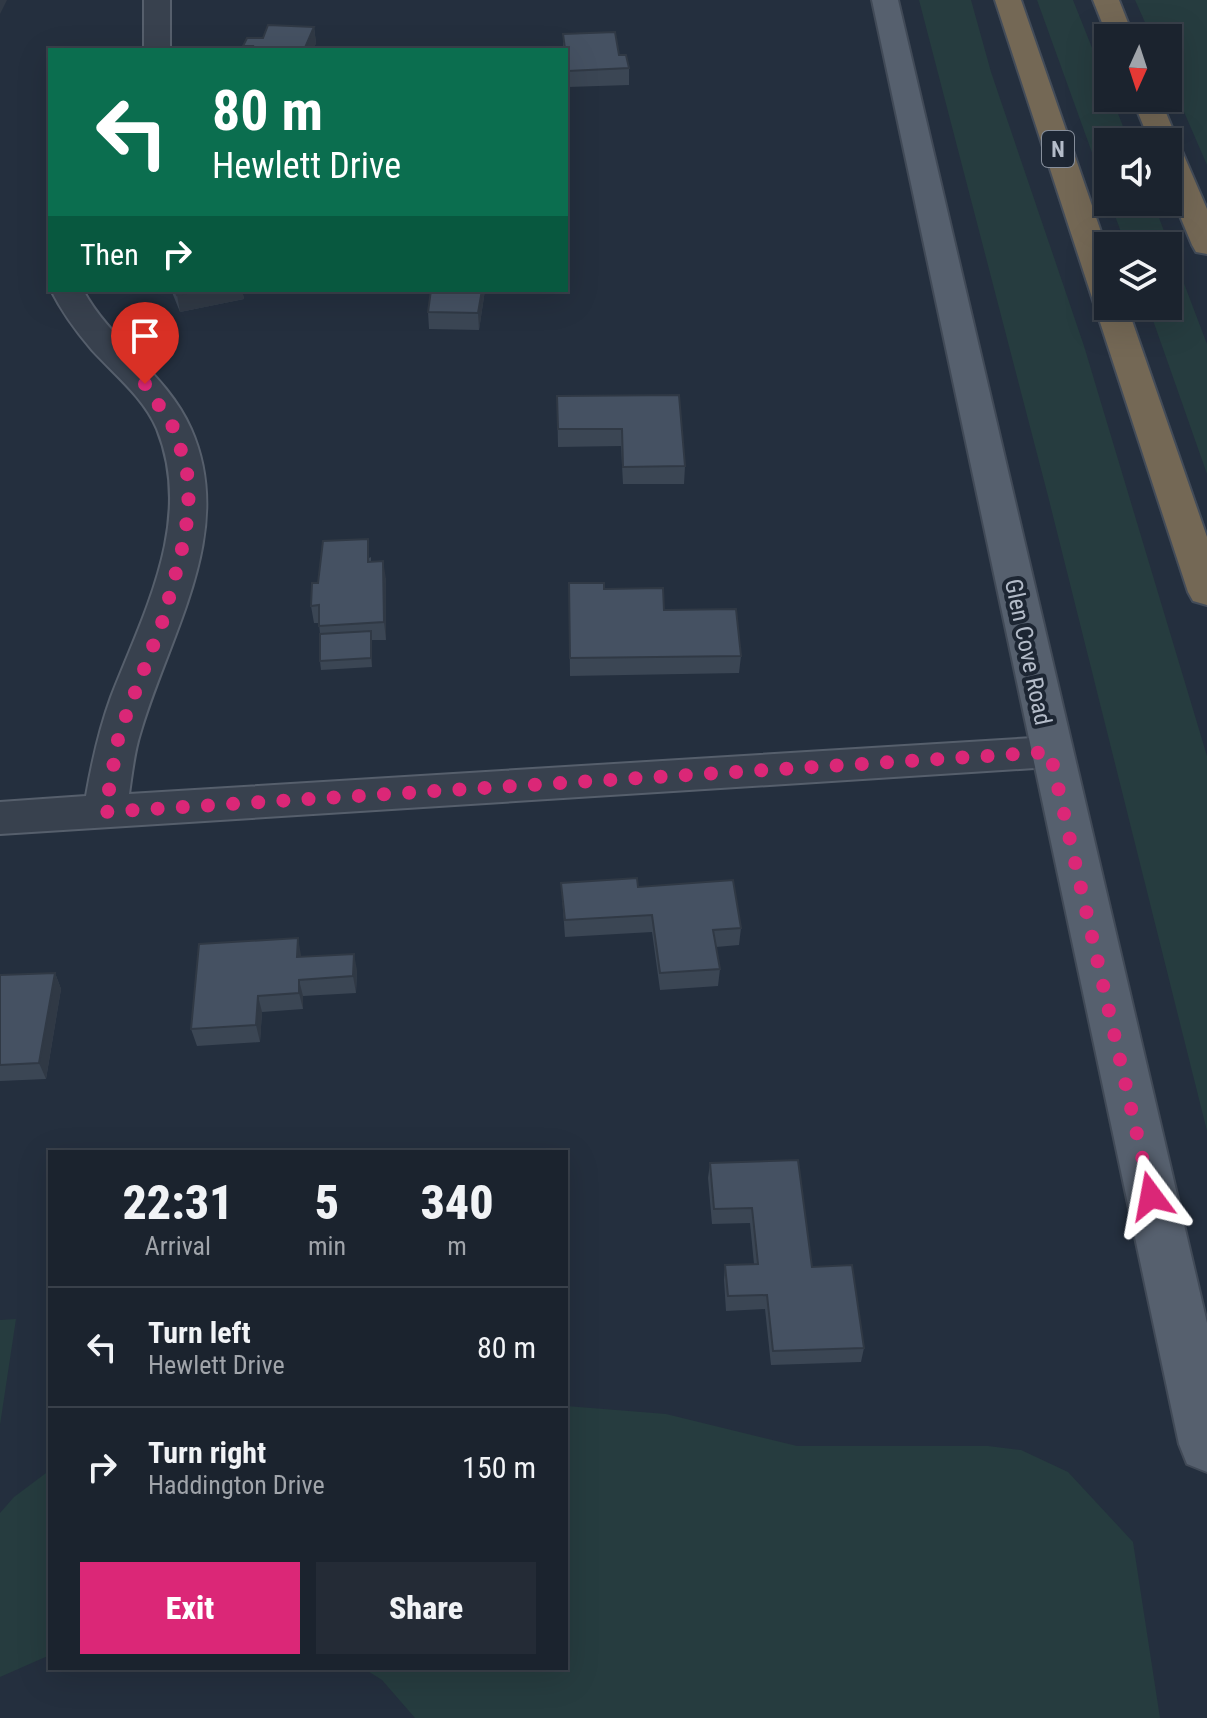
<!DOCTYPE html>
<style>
body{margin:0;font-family:"Roboto Condensed",sans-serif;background:#242b36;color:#f1f3f6;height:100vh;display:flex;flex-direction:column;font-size:30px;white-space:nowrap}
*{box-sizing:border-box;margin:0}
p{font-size:26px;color:#a0a4aa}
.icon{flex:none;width:44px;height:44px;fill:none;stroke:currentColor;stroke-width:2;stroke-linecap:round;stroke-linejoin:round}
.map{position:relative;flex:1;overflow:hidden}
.panel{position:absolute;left:48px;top:1150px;width:520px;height:520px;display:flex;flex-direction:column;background:#1b232e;border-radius:0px;box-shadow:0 8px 32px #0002,0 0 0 2px #39404a}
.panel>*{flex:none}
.guide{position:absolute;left:48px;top:48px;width:520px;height:244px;border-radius:0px;box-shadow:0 8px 32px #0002,0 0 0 2px #39404a;background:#0b6e4f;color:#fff;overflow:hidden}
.needle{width:52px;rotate:183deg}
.fabs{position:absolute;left:1094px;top:24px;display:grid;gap:16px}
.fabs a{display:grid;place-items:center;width:88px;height:88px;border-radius:0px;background:#1b232e;box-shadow:0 8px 32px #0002,0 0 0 2px #39404a;font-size:40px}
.pin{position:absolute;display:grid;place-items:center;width:68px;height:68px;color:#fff;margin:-82px -34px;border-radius:50% 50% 50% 0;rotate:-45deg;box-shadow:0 0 8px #0007}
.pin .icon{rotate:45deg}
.me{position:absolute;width:88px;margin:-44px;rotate:347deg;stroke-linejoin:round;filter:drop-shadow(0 0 6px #0008)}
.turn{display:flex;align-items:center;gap:28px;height:168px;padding:0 32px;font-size:36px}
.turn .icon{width:104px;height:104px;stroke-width:2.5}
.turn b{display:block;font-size:56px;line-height:68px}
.then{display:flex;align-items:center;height:76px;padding:0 32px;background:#0003;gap:16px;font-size:30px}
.eta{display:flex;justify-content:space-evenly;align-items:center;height:136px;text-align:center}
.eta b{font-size:48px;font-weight:800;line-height:56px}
.cta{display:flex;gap:16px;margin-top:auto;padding:16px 32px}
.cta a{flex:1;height:92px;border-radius:0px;background:#db2777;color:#fff;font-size:32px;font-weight:800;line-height:92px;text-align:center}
.cta a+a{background:#242b36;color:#f1f3f6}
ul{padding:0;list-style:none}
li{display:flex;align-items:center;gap:24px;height:120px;padding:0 32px;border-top:2px solid #39404a}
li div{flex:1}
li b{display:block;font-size:30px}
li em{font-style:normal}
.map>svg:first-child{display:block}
.green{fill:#263c3f}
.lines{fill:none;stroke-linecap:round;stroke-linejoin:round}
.minor-casing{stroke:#565f6c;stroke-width:4}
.major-casing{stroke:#414a57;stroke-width:4}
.highway-casing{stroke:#434c59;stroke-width:4}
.minor{fill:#38414e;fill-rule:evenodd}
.major{fill:#56606e;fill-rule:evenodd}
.highway{fill:#746855;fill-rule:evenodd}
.wall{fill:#3b4654}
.shaded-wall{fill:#303945}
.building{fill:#455162;stroke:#303945;stroke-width:2}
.route{stroke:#db2777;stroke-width:14;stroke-dasharray:0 25.2}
.labels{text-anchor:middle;stroke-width:8;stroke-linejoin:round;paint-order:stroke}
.shield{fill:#1d2633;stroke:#878f9c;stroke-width:2}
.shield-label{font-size:22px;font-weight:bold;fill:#b4bcc9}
.street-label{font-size:24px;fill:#b4bcc9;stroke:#1d2633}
</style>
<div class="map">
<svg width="1207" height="1718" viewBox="0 0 1207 1718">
<rect width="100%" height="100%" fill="#242f3e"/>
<path class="green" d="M919 0H971L991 72 1084 346 1207 756V1131L1048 496Z
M1037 0H1073L1108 88V98H1112L1129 142H1108V197Z
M1135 0H1207V165L1168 75V38H1152Z
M1110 202H1153L1207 344V474L1148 306H1168V246H1126Z
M16 1319 0 1425V1320Z
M566 1406 666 1414 797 1446H988L1021 1450 1068 1472 1133 1542 1160 1718H415L382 1680 363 1668H566Z
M50 1470V1655L0 1677V1513L14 1497Z"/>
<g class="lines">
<g class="minor-casing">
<path id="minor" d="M144 0H170V50H144Z
M51 290H83C111 342 167 374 191 429 237 533 168 636 140 734 134 753 132 774 129 794L1050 737 1065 741 1071 752 1065 763 1050 767 0 834V802L86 796C92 762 99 730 111 697 144 612 194 521 157 429 144 398 115 375 92 350 76 331 62 312 51 290Z"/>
</g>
<g class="major-casing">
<path id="major" d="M872 0H898L1207 1323V1472L1187 1464 1179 1444Z"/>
</g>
<g class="highway-casing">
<path id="highway" d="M995 0H1021L1108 252V306H1127L1207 537V605L1193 601 1188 592Z
M1093 0H1119L1134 38H1108Z
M1132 98H1160L1178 142 1177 144 1182 151 1207 209V254L1196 252 1192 245 1168 187V142H1150Z"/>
</g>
<use href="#minor" class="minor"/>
<use href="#major" class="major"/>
<use href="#highway" class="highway"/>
</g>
<path class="wall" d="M314 27 316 43 313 50H244L243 46 263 38Z
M563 34 619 55 629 68V85L568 87 566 69V50H563Z
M171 290H242L244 299 180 312Z
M485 290 479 330 429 329 428 312Z
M679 395 685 466 684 484H623L621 446 558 447 557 396Z
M371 557V562L386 579V640H372V667L321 670 320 661V634L319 623H314L311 606 318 583Z
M569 583 664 610 741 656 739 673 570 676Z
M561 883 638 887 741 928 739 945 716 947 720 969 718 986 660 990 652 932 565 937Z
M301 955V957L357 970 356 993 303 996V1009L262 1012 260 1042 197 1046 191 1029Z
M55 973 61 989 46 1079 0 1081V975Z
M710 1163 812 1267 864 1348 861 1362 771 1365 765 1309 726 1311 724 1280 725 1265 754 1264 750 1223 712 1224 708 1178Z"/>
<path class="shaded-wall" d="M0 0H7L0 14Z
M314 27 316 43 313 50H304Z
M201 290H242L244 299 180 312 177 295Z
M482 290H485L479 330 478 313Z
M383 561 386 579V640L384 622Z
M371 631 372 640V667L371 658Z
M298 938 301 955V974L297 957Z
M354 954 357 970 356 993 353 976Z
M55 973 61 989 46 1079 39 1063Z
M299 980 303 996V1009L299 993Z
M258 996 262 1012 260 1042 256 1025Z"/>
<path class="building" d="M268 25 314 27 304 50H252L253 46H243L247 38H263Z
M615 32 619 55H626L629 68 568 71 563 34Z
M175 290H201L177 295Z
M431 290H482L478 313 428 312Z
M679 395 685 466 623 467 622 429H558L557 396Z
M368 539V562L383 561 384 622 319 626V605L311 606 312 583H318L323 541Z
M569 583H604V589L663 588 664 610 736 609 741 656 570 658Z
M371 631V658L320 661V634Z
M637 878 638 887 733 880 741 928 713 930 720 969 660 973 652 915 565 920 561 883Z
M298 938 297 957 354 954 353 976 299 980V993L258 996 256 1025 191 1029 199 944Z
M55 973 39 1063 0 1065V975Z
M798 1160 812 1267 852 1265 864 1348 773 1351 767 1295 728 1296 725 1265 758 1264 752 1208 714 1209 710 1163Z"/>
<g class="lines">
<path class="route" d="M145 384 175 430 187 471 189 510 181 554 163 620 119 734 105 812 1050 752 1151 1196"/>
</g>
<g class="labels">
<rect class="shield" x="1042" y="131" width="32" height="36" rx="6"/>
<g class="shield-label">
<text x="1058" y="157">N</text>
</g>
<g class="street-label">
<text transform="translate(1028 652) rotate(78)" y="8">Glen Cove Road</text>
</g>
</g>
</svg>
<div class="fabs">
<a><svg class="needle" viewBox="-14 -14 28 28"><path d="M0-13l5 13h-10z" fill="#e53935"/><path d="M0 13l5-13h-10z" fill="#a0a4aa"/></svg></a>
<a><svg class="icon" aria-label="sound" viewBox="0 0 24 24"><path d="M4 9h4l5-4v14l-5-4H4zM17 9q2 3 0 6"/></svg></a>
<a><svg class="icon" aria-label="layers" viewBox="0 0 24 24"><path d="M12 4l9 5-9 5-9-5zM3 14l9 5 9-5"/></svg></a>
</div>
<div class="pin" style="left:145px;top:384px;background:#d93025"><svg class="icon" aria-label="arrive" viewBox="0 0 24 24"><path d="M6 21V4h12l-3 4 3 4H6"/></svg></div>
<svg class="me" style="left:1151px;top:1196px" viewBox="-20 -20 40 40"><path d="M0-17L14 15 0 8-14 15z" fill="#db2777" stroke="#fff" stroke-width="4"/></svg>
<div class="guide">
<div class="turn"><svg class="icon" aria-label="left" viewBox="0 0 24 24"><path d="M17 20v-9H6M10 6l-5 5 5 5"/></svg><div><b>80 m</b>Hewlett Drive</div></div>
<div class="then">Then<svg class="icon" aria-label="right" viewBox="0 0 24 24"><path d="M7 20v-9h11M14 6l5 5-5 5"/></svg></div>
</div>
<section class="panel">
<div class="eta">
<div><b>22:31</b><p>Arrival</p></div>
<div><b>5</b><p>min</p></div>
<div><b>340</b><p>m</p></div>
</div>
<ul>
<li><svg class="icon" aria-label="left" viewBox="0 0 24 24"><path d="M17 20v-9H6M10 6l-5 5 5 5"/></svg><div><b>Turn left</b><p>Hewlett Drive</p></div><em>80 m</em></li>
<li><svg class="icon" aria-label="right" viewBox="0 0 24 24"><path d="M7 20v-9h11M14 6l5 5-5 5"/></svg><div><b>Turn right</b><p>Haddington Drive</p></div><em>150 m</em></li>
</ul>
<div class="cta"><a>Exit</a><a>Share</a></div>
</section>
</div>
